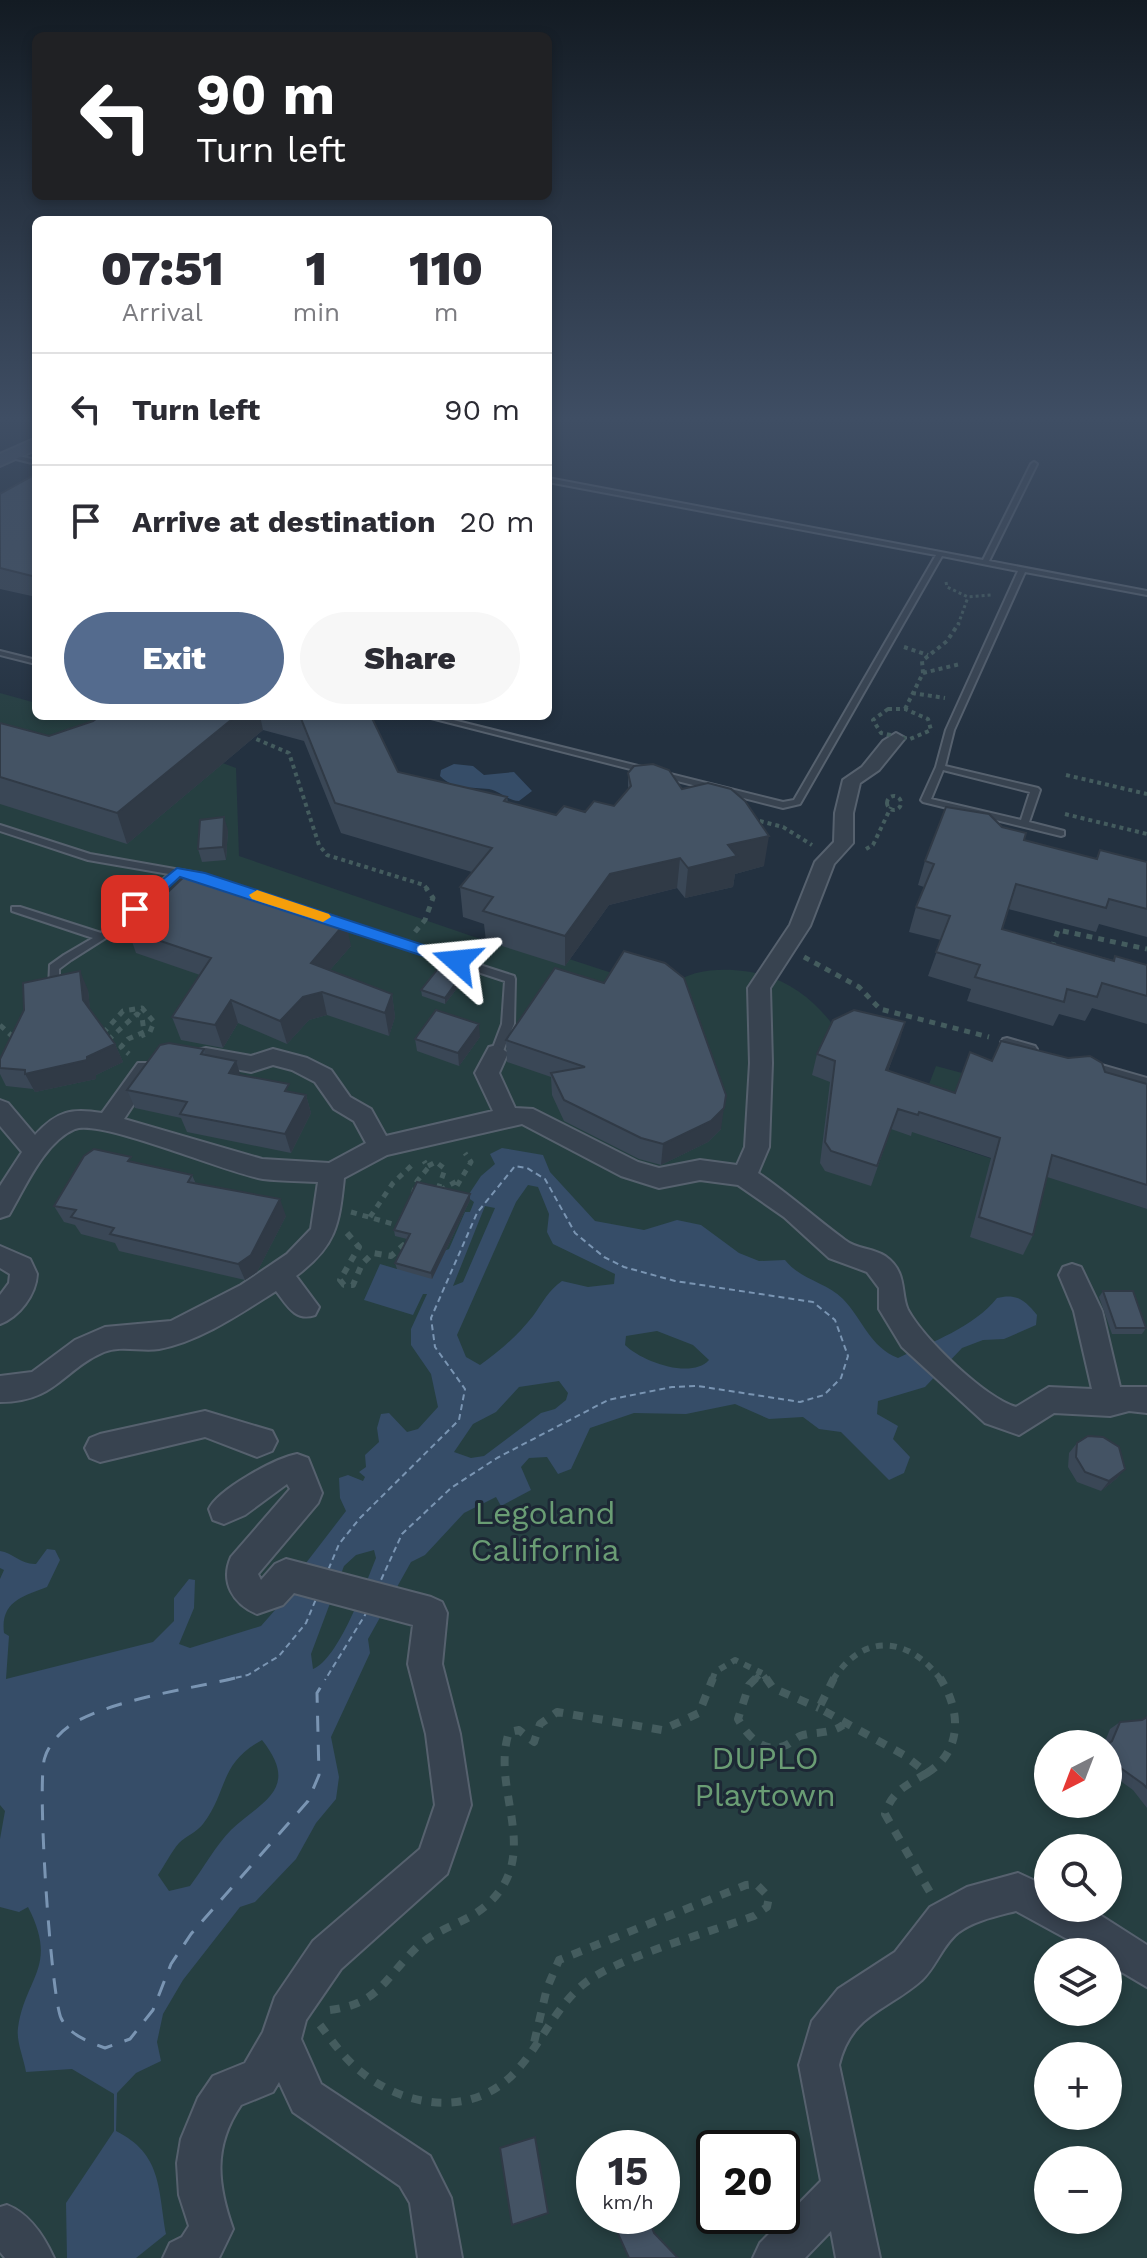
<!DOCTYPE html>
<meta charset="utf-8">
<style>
body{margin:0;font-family:"Work Sans",sans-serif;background:#f7f7f7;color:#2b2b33;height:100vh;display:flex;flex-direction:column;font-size:30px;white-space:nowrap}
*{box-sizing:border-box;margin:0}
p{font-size:26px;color:#7c7c81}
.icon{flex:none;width:44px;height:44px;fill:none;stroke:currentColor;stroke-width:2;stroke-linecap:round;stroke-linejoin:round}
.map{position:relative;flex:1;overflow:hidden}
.side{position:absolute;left:32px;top:216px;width:520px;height:504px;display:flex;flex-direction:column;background:#fff;border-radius:12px;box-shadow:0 4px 12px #0003}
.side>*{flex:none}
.top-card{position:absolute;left:32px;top:32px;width:520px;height:168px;border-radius:12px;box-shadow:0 4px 12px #0003;background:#202124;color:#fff;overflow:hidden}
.needle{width:52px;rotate:222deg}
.tools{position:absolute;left:1034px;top:1730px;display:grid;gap:16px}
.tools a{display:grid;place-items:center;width:88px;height:88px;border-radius:50%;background:#fff;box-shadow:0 4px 12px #0003;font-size:40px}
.speed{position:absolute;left:576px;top:2130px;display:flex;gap:16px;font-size:40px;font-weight:700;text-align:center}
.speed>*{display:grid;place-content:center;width:104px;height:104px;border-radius:50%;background:#fff;box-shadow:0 4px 12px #0003;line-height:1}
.speed small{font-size:20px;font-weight:400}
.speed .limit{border:4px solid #111;border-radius:12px;background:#fff;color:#111}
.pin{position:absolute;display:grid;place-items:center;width:68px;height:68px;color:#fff;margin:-34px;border-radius:16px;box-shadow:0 4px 12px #0006}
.me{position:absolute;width:88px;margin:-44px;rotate:288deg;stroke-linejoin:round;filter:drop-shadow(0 0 6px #0008)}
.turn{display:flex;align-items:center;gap:28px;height:168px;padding:0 32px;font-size:36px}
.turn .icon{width:104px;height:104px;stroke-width:2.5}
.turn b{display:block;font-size:56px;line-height:68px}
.eta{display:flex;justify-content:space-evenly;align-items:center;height:136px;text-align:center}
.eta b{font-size:48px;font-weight:800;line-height:56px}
.button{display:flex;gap:16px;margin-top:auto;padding:16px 32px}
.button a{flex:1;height:92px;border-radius:48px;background:#546b8e;color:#fff;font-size:32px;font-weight:800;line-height:92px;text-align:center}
.button a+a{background:#f7f7f7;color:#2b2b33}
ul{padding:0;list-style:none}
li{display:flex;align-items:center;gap:24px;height:112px;padding:0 32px;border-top:2px solid #e1e1e2}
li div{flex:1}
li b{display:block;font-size:30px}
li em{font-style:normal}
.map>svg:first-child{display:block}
.green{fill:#263f41;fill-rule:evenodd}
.water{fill:#364d68;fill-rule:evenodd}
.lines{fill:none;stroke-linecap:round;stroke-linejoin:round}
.ferry-far1{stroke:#7a95b3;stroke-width:2;stroke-dasharray:6 4;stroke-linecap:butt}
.ferry{stroke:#7a95b3;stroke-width:3;stroke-dasharray:16 13;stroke-linecap:butt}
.lane-casing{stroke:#56616e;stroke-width:4}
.street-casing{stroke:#56616e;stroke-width:4}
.secondary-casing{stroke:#56616e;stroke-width:4}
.path-far4{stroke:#445c5e;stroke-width:3;stroke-dasharray:3 3;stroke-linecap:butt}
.path-far3{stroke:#445c5e;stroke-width:4;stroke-dasharray:4 4;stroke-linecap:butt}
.path-far2{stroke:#445c5e;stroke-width:5;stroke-dasharray:6 6;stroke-linecap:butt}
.path-far1{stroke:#445c5e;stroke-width:6;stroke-dasharray:7 7;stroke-linecap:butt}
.path{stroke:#445c5e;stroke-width:8;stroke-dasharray:10 10;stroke-linecap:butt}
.lane{fill:#384350;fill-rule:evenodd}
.street{fill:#384350;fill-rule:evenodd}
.secondary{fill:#465263;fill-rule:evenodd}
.wall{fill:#3a4756}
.shaded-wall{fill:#303a46}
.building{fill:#445364;stroke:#303a46;stroke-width:2}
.route{fill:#1a73e8;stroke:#114b97;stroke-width:2}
.slow{fill:#f59e0b}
.labels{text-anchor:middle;stroke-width:6;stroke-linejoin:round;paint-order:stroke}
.near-park-label{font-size:32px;fill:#6a9d74;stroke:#1d2835}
</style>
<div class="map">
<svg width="1147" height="2258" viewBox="0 0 1147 2258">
<rect width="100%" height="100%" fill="#233140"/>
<path class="green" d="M0 693 36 703V716H86L125 727 236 768 239 856 486 941 563 957 621 976 669 987C687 972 709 969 733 970 812 974 844 1036 877 1097L921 1105 936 1066 962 1073 937 1141 1147 1209V2258H0ZM1048 1744H1108V1804H1048ZM1048 1848H1108V1908H1048ZM1048 1952H1108V2012H1048ZM1048 2056H1108V2116H1048ZM594 2148H662V2216H594ZM714 2148H782V2216H714ZM1048 2160H1108V2220H1048Z"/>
<path class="water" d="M454 764 473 766 484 775 514 772 532 791 519 801C506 800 500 791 489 789 471 787 454 790 440 776L441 770Z
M502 1148 543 1155 550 1172 595 1221 644 1230 677 1220 701 1225 739 1253 759 1261 785 1260C801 1280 826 1282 843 1299 863 1320 870 1347 898 1358 932 1342 974 1327 997 1298 1016 1293 1025 1300 1037 1315L1036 1325 1004 1339 983 1340 962 1348 925 1387 878 1401 877 1414 898 1426 893 1439 910 1457 904 1473 889 1480 841 1432 819 1429 803 1417 769 1419 735 1404 686 1414 634 1413 590 1428 571 1469 558 1474 547 1457 529 1458 521 1467 531 1490 501 1506 496 1497 464 1513 425 1555 411 1562 368 1639 370 1653 331 1737 339 1777 336 1799 316 1823 296 1859 255 1902 240 1907 183 1980 163 2014 157 2042 161 2061 136 2073 117 2093 116 2131C162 2154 158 2188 166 2234L136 2258H67L66 2203 114 2131V2094L72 2069 26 2072C24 2059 16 2041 18 2028 25 1977 59 1967 28 1907L19 1912 0 1907V1839L5 1811 0 1805V1579L4 1570 0 1568V1551C13 1553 22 1565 36 1564L47 1549 55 1550 60 1560 47 1587C24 1596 0 1601 4 1633L9 1636 6 1679 153 1642 174 1621V1598L189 1579 195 1580 194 1608 179 1644 190 1648 261 1626 290 1593 306 1563 346 1511 340 1498 339 1478 348 1475 363 1481 365 1477 359 1472 366 1467 365 1455 379 1442 377 1428 381 1414 389 1413 407 1432 418 1429 438 1407 431 1374 411 1345V1329L427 1294H423L413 1315 364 1300 380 1264 397 1269 449 1249 465 1212H470L474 1202 467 1197 481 1176 495 1164 490 1154ZM528 1185 538 1187 549 1214 547 1232 553 1244 615 1274 614 1284 588 1287 562 1281C548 1291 543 1302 533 1316 518 1335 500 1351 480 1365L466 1357 457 1335 516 1202ZM485 1206 495 1208 463 1282 453 1286ZM657 1331 693 1345 709 1360C691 1380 641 1361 625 1345L626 1336ZM559 1381 568 1393 566 1400 555 1409 541 1413 484 1456 471 1458 454 1452 473 1424 496 1412 519 1387ZM374 1550 376 1558C366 1583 338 1660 313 1669L311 1654 344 1566 356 1555ZM262 1740C301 1789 262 1801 231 1830 216 1845 203 1869 190 1886L169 1891 158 1875C165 1865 171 1852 179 1843 186 1836 197 1832 203 1824 229 1790 218 1764 262 1740Z"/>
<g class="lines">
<path class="ferry-far1" d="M226 1680 248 1675 279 1656 306 1623 339 1544 360 1518 459 1420 465 1389 435 1347 431 1318 477 1213 515 1166 527 1168 545 1179 575 1233 604 1257 624 1267 675 1281 813 1302 835 1320 848 1356 841 1378 824 1395 800 1402 698 1386 672 1387 608 1400 497 1458 451 1488 402 1534 365 1615 325 1680"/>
<path class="ferry" d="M235 1678C191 1689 85 1703 58 1736 53 1741 47 1750 45 1757 36 1779 51 1995 61 2018 69 2035 89 2042 105 2048L130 2039 153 2010 171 1964 191 1934 308 1801 319 1775 317 1693 326 1678"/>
<g class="lane-casing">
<path id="lane" d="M10 454 36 460V464L8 457Z
M1034 462 1037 464 989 561 1147 591V595L1025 572 954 730 945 766 1038 788 1040 790 1029 822 1064 831V835L1061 836 923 802 921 800 936 767 946 730 1018 571 942 556 800 804 783 808 423 716H437L783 802 794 800 936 555 548 482V478L983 560 1031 464ZM943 770 1030 792 1021 820 931 799Z
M0 651 36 660V664L0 655Z
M0 825 90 854 203 874 208 877 203 880 179 876 123 927 71 960 59 969V988L54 992 49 988 50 965 64 955 93 938 12 911V907H20L101 933 124 915 169 874 88 860 0 831Z
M334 918 514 976 515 979 514 1024 501 1056 497 1057 491 1053 502 1024 505 981 330 923V919Z
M1007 1038 1035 1046 1037 1049 1031 1053 1003 1045 1001 1042 1003 1039Z
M1091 1062 1147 1078V1086L1087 1069 1085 1066Z"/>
</g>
<g class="street-casing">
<path id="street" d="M896 733 905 738 879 770 860 783 853 813V843L834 864 810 926 770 988 772 1063 769 1147 758 1173C789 1194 815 1218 845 1240 856 1249 873 1248 885 1256 908 1272 900 1293 908 1310 924 1339 984 1397 1016 1407L1049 1387 1092 1389 1074 1311 1059 1275 1063 1267 1072 1264 1081 1267 1102 1311 1120 1387H1147V1413L1129 1411 1110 1416 1054 1413 1019 1435 985 1423 902 1347 879 1309V1288L867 1272 829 1258 784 1217 738 1185 700 1180 659 1188 621 1176 522 1124 387 1155 344 1178C339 1226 336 1246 296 1276L319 1307 315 1315C295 1322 287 1305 276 1291 241 1313 201 1341 159 1349 142 1352 121 1345 104 1352 62 1370 56 1402 0 1402V1376L32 1372 75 1340 105 1327 171 1321 241 1285 287 1254 311 1229 318 1182C300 1181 281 1181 263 1179 226 1173 102 1119 75 1129 44 1142 25 1188 9 1215L0 1218V1186L22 1152 0 1126V1100L8 1103 35 1135C57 1111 71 1108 102 1113L138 1063H154L157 1069 124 1119 262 1159 329 1163 366 1143 354 1121 334 1109 315 1082 292 1070 273 1065 251 1072 198 1062 195 1056 198 1050 206 1048 251 1056 273 1049 307 1058 331 1070 350 1097 371 1109 386 1136 493 1111 475 1073 489 1047 497 1045 508 1053 499 1073 515 1108 533 1109 638 1162 659 1168 700 1160 737 1165 745 1147 750 1063 748 988 790 925 815 862 834 842 835 813 843 780 862 767 883 741Z
M0 1246 30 1259 37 1274C36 1295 19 1317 0 1324V1295L9 1283 10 1274 0 1268Z
M205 1411 272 1431 277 1441 272 1451 257 1457 205 1437 100 1462 90 1458 85 1448 90 1438 100 1434Z
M297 1454 308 1458 322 1493 318 1503 258 1574 261 1580 275 1564 286 1559 431 1597 442 1602 447 1613 442 1664 460 1734 471 1805 447 1874 341 1969 306 2020 301 2039 321 2084 430 2156 451 2198 462 2258H418L410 2203 400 2186 293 2112 279 2082 273 2092 241 2105C213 2146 217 2184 233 2229L219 2258H163L170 2243 182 2237 189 2226 179 2195 177 2163 181 2139 198 2098 213 2076 245 2063 263 2032 275 1997 313 1941 420 1849 435 1805 426 1734 408 1664 413 1625 294 1593 283 1605 257 1614C233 1604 220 1582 231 1557L290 1489 287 1484 245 1515 224 1524 213 1520 209 1509C217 1490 275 1458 297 1454Z
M1018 1873 1048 1887V1908H1089L1147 1945V1987L1108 1964V1952H1091L1016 1911C997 1916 976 1920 959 1932 943 1944 936 1967 922 1980 887 2011 851 2014 839 2065L880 2258H836L831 2231 805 2258H753L760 2243 821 2181 799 2065 812 2021 838 1989 895 1952 930 1907 967 1887Z
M7 2205C30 2214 44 2236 54 2258H5L0 2252V2207Z"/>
</g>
<g class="secondary-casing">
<path id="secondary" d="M36 438V450L0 466V454Z"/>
</g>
<path class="path-far4" d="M946 582 947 587 968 597 992 595
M958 625 968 597"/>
<path class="path-far3" d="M904 647 928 655
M923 673 960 664
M912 693 945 698
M888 709H905L928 719 931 730 910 739 881 733 873 720Z
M905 709 923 673 922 661 947 641 959 623
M249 736 289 753 319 845 327 855 424 885 428 890
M1066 775 1147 794
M887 803a7 7 0 1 1 14 0a7 7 0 1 1-14 0Z
M1065 814 1147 834
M752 819 783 827 812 845
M866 849 873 845 891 807"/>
<path class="path-far2" d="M415 932 425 920 433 898 426 888
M1052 948 1058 930 1147 949
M804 957 859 987 880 1009 989 1037
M0 1025 14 1038
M103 1033 123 1011 142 1008 154 1022 150 1032 141 1036
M108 1040 137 1014 142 1017 144 1032 128 1039 121 1047 129 1054
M428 1166 436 1162 445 1169 437 1192 457 1181
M413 1194 417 1181 428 1168 424 1161
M451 1196 471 1162 465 1153
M351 1212 400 1226
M370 1217 393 1183 412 1165"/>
<path class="path-far1" d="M347 1233 359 1247 340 1280 344 1285H353L362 1264 373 1253 391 1256 405 1244
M712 1680 715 1672 735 1660 762 1673
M754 1680 762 1673 767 1680
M833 1680C863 1632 909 1636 941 1680"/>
<path class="path" d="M756 1678 749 1685 738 1719C747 1735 763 1754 784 1746 790 1744 794 1739 800 1736 815 1731 829 1735 843 1725
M766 1678 773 1688 819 1708
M834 1678 819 1708 904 1755 927 1773
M927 1773C907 1785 892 1791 885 1814L931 1894
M927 1773C963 1751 961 1710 940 1678
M330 2010C379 2004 385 1978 417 1947 438 1927 469 1923 490 1902 542 1851 490 1790 509 1732L519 1730 534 1742 540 1724 557 1712 662 1730 699 1713 713 1678
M320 2025C332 2041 344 2058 360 2071 406 2109 476 2118 518 2069 542 2042 556 2006 585 1983 618 1957 711 1932 754 1916L767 1907 769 1897 756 1884 746 1885 559 1960 547 1988 533 2047"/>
<use href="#lane" class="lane"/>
<use href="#street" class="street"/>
<use href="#secondary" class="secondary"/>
</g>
<path class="wall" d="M36 474V597L0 589V494Z
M100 716H371L398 772 507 797 508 802 556 815 614 806 628 790V773L682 789 764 866 735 874 733 887 685 898 677 888 609 905 565 966 486 941 484 924 463 917 460 887 472 872 341 833 304 741 263 730 127 844 0 804V723L49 736 93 721Z
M1002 827 1024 840 1096 859 1100 850 1147 862V937L1099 924 1096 932 1008 909 1002 929 1113 960 1115 956 1147 965V1024L1092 1008 1085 1021 1059 1014 1053 1026 967 1001 971 989 928 976 941 940 909 932 916 907 924 887 918 885 925 861Z
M228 830 226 860 202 862 198 849Z
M128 930 351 946 330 970 392 994 395 1017 389 1036 327 1015 309 1020 287 1044 238 1023 223 1048 181 1040 172 1017 200 975 136 953Z
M555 968 721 1129 708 1142 661 1165 639 1159 564 1121 552 1095 551 1077 507 1062 506 1040Z
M464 979 445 1004 422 996 421 990Z
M88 990 90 1010 115 1044 123 1062 96 1075V1079L35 1092 33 1089 6 1086 0 1074V1059Z
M905 1022 888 1071 954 1093 992 1061 1105 1072 1147 1084V1209L1047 1177 1033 1235 1023 1255 970 1237 991 1158 912 1132 911 1136 891 1129 871 1186 825 1171 820 1163 830 1082 812 1075 817 1054Z
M480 1037 459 1066 417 1051 415 1039Z
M204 1049 206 1055 241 1076 291 1092 306 1095 311 1113 291 1153 187 1132 181 1118 135 1108 127 1090Z
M134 1163 192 1175 196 1184 286 1216 257 1272 245 1280 119 1251 115 1243 81 1234 75 1225 64 1222 54 1206Z
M470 1200 432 1279 397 1269 395 1263 407 1239 395 1236 394 1230Z
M1103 1291 1146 1328 1142 1334H1112L1099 1297Z
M1077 1443 1125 1469 1116 1479 1101 1491 1077 1482 1068 1467 1069 1453Z
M1147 1717V1808L1133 1790 1108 1772V1744H1104L1110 1729 1120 1722 1142 1720Z"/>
<path class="shaded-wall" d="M236 716H260L263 730 127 844 117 813Z
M224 817 228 830 226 860 223 847Z
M769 836 764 866 735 874 733 887 685 898 688 868 728 845Z
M680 858 677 888 609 905 565 966V936L610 874Z
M346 922 351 946 316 986 311 963Z
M80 971 88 990 91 1018 83 1000Z
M463 973 464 979 445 1004V998Z
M322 992 327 1015 309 1020 287 1044 280 1021 303 997Z
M392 994 395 1017 389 1036 385 1013Z
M231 1000 238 1023 223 1048 215 1025Z
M905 1022 899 1043 880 1091 886 1070Z
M479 1024 480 1037 459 1066 458 1053Z
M115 1044 123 1062 96 1075V1079L35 1092 25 1074 87 1057Z
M236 1061 242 1080 229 1073Z
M306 1095 311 1113 291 1153 285 1134Z
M724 1108 721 1129 708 1142 661 1165 663 1144Z
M470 1194V1200L432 1279 431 1273Z
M280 1199 286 1216 257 1272 245 1280 238 1264Z
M1125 1469 1116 1479 1101 1491 1109 1481Z"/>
<path class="building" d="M36 474V577L0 568V494Z
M100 716H236L117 813 0 777V723L49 736 93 721Z
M300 716H371L398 772 507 797 504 801 556 815 564 806 585 812 594 801 614 806 631 786 628 773 634 766 653 764 669 770 682 789 708 783 731 789 745 801 769 836 728 845 737 856 688 868 680 858 610 874 565 936 483 911 493 897 460 887 492 848 335 803Z
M946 807 989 814 1002 827 1026 833 1024 840 1097 859 1100 850 1147 862V909L1109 899 1106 908 1016 884 1002 929 1114 961 1115 956 1147 965V996L1102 983 1097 997 1067 989 1064 1002 975 977 980 965 936 952 950 916 916 907 934 864 925 861Z
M224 817 223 847 198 849 200 820Z
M189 872 346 922 311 963 392 994 385 1013 322 992 303 997 280 1021 231 1000 215 1025 172 1017 211 958 128 930Z
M624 951 665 963 684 978 726 1095 724 1108 711 1121 663 1144 641 1138 564 1100 551 1073 585 1067 506 1040 555 968 604 983Z
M441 965 463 973 445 998 421 990Z
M80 971 83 1000 115 1044 87 1057V1060L25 1074V1070L0 1068V1059L24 1010 23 983Z
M436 1010 479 1024 458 1053 415 1039Z
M854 1010 905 1022 886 1070 955 1093 970 1052 992 1061 1001 1041 1068 1058 1090 1056 1102 1063 1105 1072 1147 1084V1185L1052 1155 1033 1235 979 1217 1000 1138 919 1112 918 1115 898 1109 877 1166 831 1151 825 1142 835 1061 817 1054 833 1020Z
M169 1043 204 1049 201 1054 236 1061 229 1073 289 1084 285 1091 306 1095 285 1134 180 1114 187 1102 127 1090 160 1045Z
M94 1149 131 1157 128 1161 192 1175 188 1182 280 1199 251 1255 238 1264 110 1234 114 1228 71 1217 76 1210 54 1206 84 1156Z
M417 1182 470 1194 431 1273 395 1263 410 1234 394 1230Z
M1103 1291H1133L1146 1328H1116Z
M1088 1436 1103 1437 1119 1447 1125 1469 1109 1481 1085 1472 1076 1457 1077 1443Z
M1147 1717V1788L1143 1784 1108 1759V1744L1112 1741 1120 1722 1142 1720Z
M535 2137 548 2213 512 2225 500 2148Z
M610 2216H648L654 2233 678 2258H629Z"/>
<linearGradient id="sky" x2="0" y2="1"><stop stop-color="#131b23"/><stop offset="0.57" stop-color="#3f4e64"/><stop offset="1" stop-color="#3f4e64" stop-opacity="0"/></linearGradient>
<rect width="1147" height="736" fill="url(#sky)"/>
<path class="route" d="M177 868 205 873 463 958 465 961 457 967 451 965 180 877 141 913H130V906Z"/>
<path class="slow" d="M257 890 329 914 331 917 323 922 252 899 249 895Z"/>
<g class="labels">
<g class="near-park-label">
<text x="545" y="1524">Legoland<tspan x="545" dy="37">California</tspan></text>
<text x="765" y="1769">DUPLO<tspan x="765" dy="37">Playtown</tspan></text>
</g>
</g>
</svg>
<div class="tools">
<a><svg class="needle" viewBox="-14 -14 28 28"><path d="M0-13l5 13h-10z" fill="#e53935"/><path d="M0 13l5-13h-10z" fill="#7c7c81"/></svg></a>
<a><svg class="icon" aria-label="search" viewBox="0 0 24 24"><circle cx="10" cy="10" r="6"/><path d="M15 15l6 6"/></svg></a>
<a><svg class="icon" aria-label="layers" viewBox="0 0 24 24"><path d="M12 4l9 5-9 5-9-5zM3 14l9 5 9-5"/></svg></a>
<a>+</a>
<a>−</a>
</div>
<div class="speed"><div>15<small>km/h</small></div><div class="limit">20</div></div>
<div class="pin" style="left:135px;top:909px;background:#d93025"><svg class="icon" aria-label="arrive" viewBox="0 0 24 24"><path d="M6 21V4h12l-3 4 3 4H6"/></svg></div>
<svg class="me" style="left:457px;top:961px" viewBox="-20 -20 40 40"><path d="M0-17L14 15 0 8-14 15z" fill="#1a73e8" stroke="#fff" stroke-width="4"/></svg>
<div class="top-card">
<div class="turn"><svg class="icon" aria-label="left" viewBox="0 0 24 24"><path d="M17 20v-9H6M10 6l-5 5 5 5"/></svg><div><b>90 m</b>Turn left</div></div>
</div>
<section class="side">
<div class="eta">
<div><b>07:51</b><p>Arrival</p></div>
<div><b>1</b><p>min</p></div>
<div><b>110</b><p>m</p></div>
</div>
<ul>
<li><svg class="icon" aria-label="left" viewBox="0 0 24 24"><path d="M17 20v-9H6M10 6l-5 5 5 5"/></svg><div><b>Turn left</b></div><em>90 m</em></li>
<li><svg class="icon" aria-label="arrive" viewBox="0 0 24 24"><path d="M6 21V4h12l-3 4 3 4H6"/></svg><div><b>Arrive at destination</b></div><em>20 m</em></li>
</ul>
<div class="button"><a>Exit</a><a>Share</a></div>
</section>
</div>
